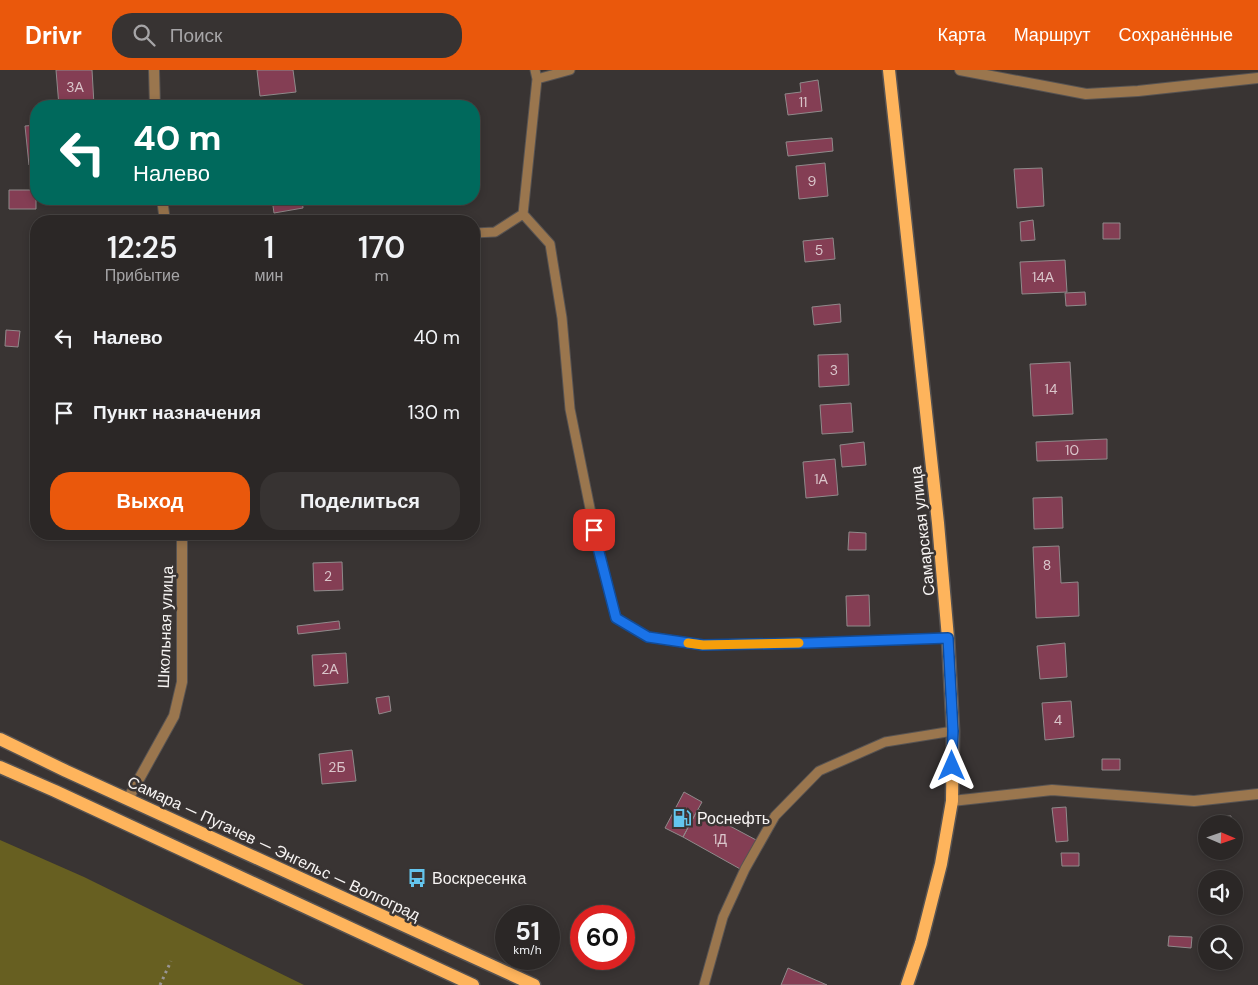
<!DOCTYPE html>
<html lang="ru">
<meta charset="utf-8">
<style>
body{margin:0;font-family:"DM Sans",sans-serif;background:#373332;color:#f1f3f6;height:100vh;display:flex;flex-direction:column;font-size:19px;white-space:nowrap}
*{box-sizing:border-box;margin:0}
p{font-size:16px;color:#a6a5a7}
.icon{flex:none;width:28px;height:28px;fill:none;stroke:currentColor;stroke-width:2;stroke-linecap:round;stroke-linejoin:round}
.map{position:relative;flex:1;overflow:hidden}
.side{position:absolute;left:30px;top:145px;width:450px;height:325px;display:flex;flex-direction:column;background:#2b2726;border-radius:20px;box-shadow:0 2px 8px #0003,0 0 0 1px #474443}
.side>*{flex:none}
.hud{position:absolute;left:30px;top:30px;width:450px;height:105px;border-radius:20px;box-shadow:0 2px 8px #0003,0 0 0 1px #474443;background:#00695c;color:#fff;overflow:hidden}
.needle{width:32px;rotate:92deg}
.tools{position:absolute;left:1198px;top:745px;display:grid;gap:10px}
.tools a{display:grid;place-items:center;width:45px;height:45px;border-radius:50%;background:#2b2726;box-shadow:0 2px 8px #0003,0 0 0 1px #474443;font-size:25px}
.speed{position:absolute;left:495px;top:835px;display:flex;gap:10px;font-size:25px;font-weight:700;text-align:center}
.speed>*{display:grid;place-content:center;width:65px;height:65px;border-radius:50%;background:#2b2726;box-shadow:0 2px 8px #0003,0 0 0 1px #474443;line-height:1}
.speed small{font-size:12px;font-weight:400}
.speed .limit{border:8px solid #d22;background:#fff;color:#111}
.pin{position:absolute;display:grid;place-items:center;width:42px;height:42px;color:#fff;margin:-21px;border-radius:10px;box-shadow:0 2px 8px #0006}
.me{position:absolute;width:55px;margin:-28px;rotate:0deg;stroke-linejoin:round;filter:drop-shadow(0 0 4px #0008)}
.turn{display:flex;align-items:center;gap:18px;height:105px;padding:0 20px;font-size:22px}
.turn .icon{width:65px;height:65px;stroke-width:2.5}
.turn b{display:block;font-size:35px;line-height:42px}
.eta{display:flex;justify-content:space-evenly;align-items:center;height:85px;text-align:center}
.eta b{font-size:30px;font-weight:600;line-height:35px}
.button{display:flex;gap:10px;margin-top:auto;padding:10px 20px}
.button a{flex:1;height:58px;border-radius:20px;background:#ea580c;color:#fff;font-size:20px;font-weight:600;line-height:58px;text-align:center}
.button a+a{background:#373332;color:#f1f3f6}
ul{padding:0;list-style:none}
li{display:flex;align-items:center;gap:15px;height:75px;padding:0 20px}
li div{flex:1}
li b{display:block;font-size:19px}
li em{font-style:normal}
header{display:flex;align-items:center;gap:30px;box-sizing:border-box;height:70px;padding:0 25px;background:#ea580c;color:#fff}
header strong{font-size:24px}
nav{display:flex;gap:28px;margin-inline-start:auto;font-size:18px}
.search{width:350px;height:45px;background:#373332;display:flex;align-items:center;gap:12px;box-sizing:border-box;padding:0 18px;border-radius:20px;color:#a6a5a7;font-size:19px}
.map>svg:first-child{display:block}
.garden{fill:#675f21}
.building{fill:#843e54;stroke:#908a8b}
.lines{fill:none;stroke-linecap:round;stroke-linejoin:round}
.service-casing{stroke:#575352;stroke-width:11}
.minor-casing{stroke:#575352;stroke-width:12}
.primary-casing{stroke:#575352;stroke-width:15}
.path{stroke:#999594;stroke-width:3;stroke-dasharray:2.5 4;stroke-linecap:butt}
.service{stroke:#9a764e;stroke-width:9}
.minor{stroke:#9a764e;stroke-width:10}
.primary{stroke:#feb45c;stroke-width:12}
.route-casing{stroke:#114b97;stroke-width:12}
.route{stroke:#1a73e8;stroke-width:9}
.slow{stroke:#f59e0b;stroke-width:9}
.labels{text-anchor:middle;stroke-width:5;stroke-linejoin:round;paint-order:stroke}
.number-label{font-size:14px;fill:#dac6cb}
.street-label{font-size:16px;fill:#f7f4f3;stroke:#393433}
.poi-label{font-size:16px;fill:#f7f4f3;stroke:#393433;text-anchor:start}
</style>
<header>
<strong>Drivr</strong>
<div class="search"><svg class="icon" aria-label="search" viewBox="0 0 24 24"><circle cx="10" cy="10" r="6"/><path d="M15 15l6 6"/></svg>Поиск</div>
<nav><a>Карта</a><a>Маршрут</a><a>Сохранённые</a></nav>
</header>
<div class="map">
<svg width="1258" height="915" viewBox="0 0 1258 915">
<rect width="100%" height="100%" fill="#393433"/>
<path class="garden" d="M0 770 84 807 304 915H0Z"/>
<path class="building" d="M56 0H92L94 35 59 36Z
M257 0H293L296 22 260 26Z
M818 10 822 41 788 45 785 24 801 22 800 13Z
M36 55V95H29L25 56Z
M832 68 833 81 788 86 786 72Z
M825 93 828 126 799 129 796 96Z
M1042 98 1044 136 1017 138 1014 99Z
M9 120H36V139H9Z
M272 129H302L303 138 274 143Z
M1033 150 1035 170 1021 171 1020 152Z
M1103 153H1120V169H1103Z
M833 168 835 189 805 192 803 171Z
M1065 190 1067 222 1022 224 1020 192Z
M1085 222 1086 235 1066 236 1065 223Z
M840 234 841 252 814 255 812 237Z
M6 260 20 261 18 277 5 276Z
M848 284 849 315 819 317 818 285Z
M1070 292 1073 344 1033 346 1030 294Z
M851 333 853 362 822 364 820 335Z
M32 342H36V363H32Z
M1107 369V389L1037 391 1036 372Z
M864 372 866 395 842 397 840 375Z
M835 389 838 425 806 428 803 392Z
M1062 427 1063 458 1034 459 1033 428Z
M849 462 866 463V480H848Z
M1059 476 1061 513 1078 512 1079 546 1036 548 1033 477Z
M342 492 343 520 314 521 313 493Z
M869 525 870 556H847L846 526Z
M339 551 340 559 298 564 297 556Z
M1065 573 1067 607 1040 609 1037 576Z
M346 583 348 613 314 616 312 585Z
M389 626 391 641 379 644 376 628Z
M1071 631 1074 667 1045 670 1042 633Z
M352 680 356 711 322 714 319 684Z
M1102 689H1120V700H1102Z
M684 722 702 732 683 767 665 758Z
M1066 737 1068 771 1056 772 1052 738Z
M698 739 758 771 742 800 683 767Z
M1216 746H1231V754H1216Z
M1061 783H1079V796H1062Z
M1169 866 1192 867 1191 878 1168 876Z
M788 898 827 915H781Z"/>
<g class="lines">
<g class="service-casing">
<path id="service" d="M535 0 537 9 523 144 550 174 562 248 570 339 598 478 616 548 648 567 703 575 808 573 948 568
M537 9 570 0
M474 163 495 162 523 144
M704 915 723 847 745 799 775 746 819 701 885 672 953 661"/>
</g>
<g class="minor-casing">
<path id="minor" d="M154 0 155 36
M960 0 1086 24 1138 21 1258 8
M162 129 165 151
M128 729 174 646 182 612V464
M952 731 1052 720 1194 731 1258 724"/>
</g>
<g class="primary-casing">
<path id="primary" d="M889 0 938 453 948 568 953 661 952 731 941 794 921 873 907 915
M0 669 66 701 534 915
M0 697 55 721 473 915"/>
</g>
<path class="path" d="M160 915 171 891"/>
<use href="#service" class="service"/>
<use href="#minor" class="minor"/>
<use href="#primary" class="primary"/>
</g>
<g class="lines">
<g class="route-casing">
<path id="route" d="M594 460 598 478 616 548 648 567 703 575 808 573 948 568 953 661 952 696"/>
</g>
<use href="#route" class="route"/>
<path class="slow" d="M688 573 703 575 799 573"/>
</g>
<defs>
<g id="fuel-bare" transform="scale(1.5)"><path d="M-5.5-6h7V0h2V4h1.3V-2.5L3-4.5l.8-.8L6-3V5H2.5V1h-1V6h-7ZM-4.2-4.7v3.2H.2V-4.7Z" fill="#64c5ee" stroke="#393433" stroke-width="2.5" paint-order="stroke"/></g>
<g id="bus-bare" transform="scale(1.5)"><path d="M-5-6H5V4H4V6H2V4H-2V6H-4V4H-5ZM-3.5-4V0h7V-4ZM-3.5 1.2v1.5H-2V1.2ZM2 1.2v1.5H3.5V1.2Z" fill="#64c5ee" stroke="#393433" stroke-width="2.5" paint-order="stroke"/></g>
</defs>
<g fill-rule="evenodd">
<use href="#fuel-bare" x="682" y="748"/>
<use href="#bus-bare" x="417" y="808"/>
</g>
<g class="labels">
<g class="number-label">
<text x="75" y="22">3А</text>
<text x="803" y="37">11</text>
<text x="812" y="116">9</text>
<text x="819" y="185">5</text>
<text x="1043" y="212">14А</text>
<text x="834" y="305">3</text>
<text x="1051" y="324">14</text>
<text x="1072" y="385">10</text>
<text x="821" y="414">1А</text>
<text x="1047" y="500">8</text>
<text x="328" y="511">2</text>
<text x="330" y="604">2А</text>
<text x="1058" y="655">4</text>
<text x="337" y="702">2Б</text>
<text x="720" y="774">1Д</text>
</g>
<g class="street-label">
<text transform="translate(922 461) rotate(-96)" y="6">Самарская улица</text>
<text transform="translate(165 557) rotate(-88)" y="6">Школьная улица</text>
<text transform="translate(274 778) rotate(25)" y="6">Самара — Пугачев — Энгельс — Волгоград</text>
</g>
<g class="poi-label">
<text x="697" y="754">Роснефть</text>
<text x="432" y="814">Воскресенка</text>
</g>
</g>
</svg>
<div class="tools">
<a><svg class="needle" viewBox="-14 -14 28 28"><path d="M0-13l5 13h-10z" fill="#e53935"/><path d="M0 13l5-13h-10z" fill="#a6a5a7"/></svg></a>
<a><svg class="icon" aria-label="sound" viewBox="0 0 24 24"><path d="M4 9h4l5-4v14l-5-4H4zM17 9q2 3 0 6"/></svg></a>
<a><svg class="icon" aria-label="search" viewBox="0 0 24 24"><circle cx="10" cy="10" r="6"/><path d="M15 15l6 6"/></svg></a>
</div>
<div class="speed"><div>51<small>km/h</small></div><div class="limit">60</div></div>
<div class="pin" style="left:594px;top:460px;background:#d93025"><svg class="icon" aria-label="arrive" viewBox="0 0 24 24"><path d="M6 21V4h12l-3 4 3 4H6"/></svg></div>
<svg class="me" style="left:952px;top:696px" viewBox="-20 -20 40 40"><path d="M0-17L14 15 0 8-14 15z" fill="#1a73e8" stroke="#fff" stroke-width="4"/></svg>
<div class="hud">
<div class="turn"><svg class="icon" aria-label="left" viewBox="0 0 24 24"><path d="M17 20v-9H6M10 6l-5 5 5 5"/></svg><div><b>40 m</b>Налево</div></div>
</div>
<section class="side">
<div class="eta">
<div><b>12:25</b><p>Прибытие</p></div>
<div><b>1</b><p>мин</p></div>
<div><b>170</b><p>m</p></div>
</div>
<ul>
<li><svg class="icon" aria-label="left" viewBox="0 0 24 24"><path d="M17 20v-9H6M10 6l-5 5 5 5"/></svg><div><b>Налево</b></div><em>40 m</em></li>
<li><svg class="icon" aria-label="arrive" viewBox="0 0 24 24"><path d="M6 21V4h12l-3 4 3 4H6"/></svg><div><b>Пункт назначения</b></div><em>130 m</em></li>
</ul>
<div class="button"><a>Выход</a><a>Поделиться</a></div>
</section>
</div>
